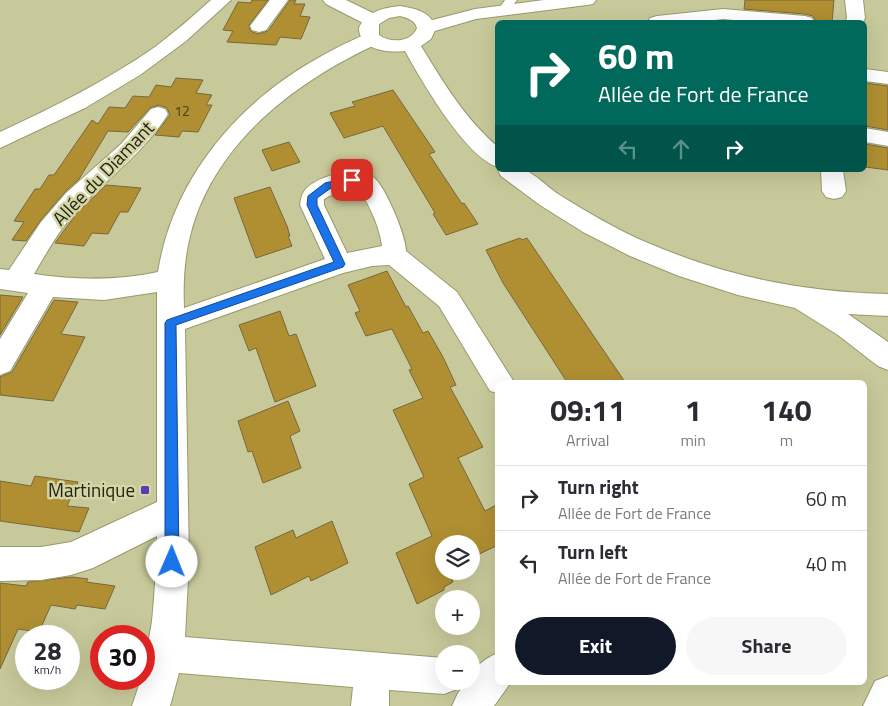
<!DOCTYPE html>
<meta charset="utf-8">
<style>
body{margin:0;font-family:"Titillium Web",sans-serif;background:#f7f7f7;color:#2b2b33;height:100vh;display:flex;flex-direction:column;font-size:19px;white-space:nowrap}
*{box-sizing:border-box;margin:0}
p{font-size:16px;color:#7c7c81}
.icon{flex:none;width:28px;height:28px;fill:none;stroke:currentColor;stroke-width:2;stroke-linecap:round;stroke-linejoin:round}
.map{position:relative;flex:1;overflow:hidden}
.drawer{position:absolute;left:495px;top:380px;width:372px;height:305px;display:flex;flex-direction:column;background:#fff;border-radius:8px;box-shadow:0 5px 20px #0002}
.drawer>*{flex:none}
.banner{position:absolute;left:495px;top:20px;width:372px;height:152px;border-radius:8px;box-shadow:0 5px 20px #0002;background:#00695c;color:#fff;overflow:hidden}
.fabs{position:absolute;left:435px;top:535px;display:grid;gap:10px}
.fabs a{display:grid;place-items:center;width:45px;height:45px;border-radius:50%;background:#fff;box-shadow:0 5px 20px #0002;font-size:25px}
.speed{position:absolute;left:15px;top:625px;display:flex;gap:10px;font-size:25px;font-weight:700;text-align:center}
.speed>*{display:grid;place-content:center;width:65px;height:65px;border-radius:50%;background:#fff;box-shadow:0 5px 20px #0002;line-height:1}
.speed small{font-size:12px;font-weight:400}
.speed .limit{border:8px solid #d22;background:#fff;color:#111}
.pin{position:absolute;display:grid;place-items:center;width:42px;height:42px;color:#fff;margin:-21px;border-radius:10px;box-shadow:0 2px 8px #0006}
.me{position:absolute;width:55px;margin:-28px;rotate:1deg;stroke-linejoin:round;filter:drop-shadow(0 0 4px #0008)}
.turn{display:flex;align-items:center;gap:18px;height:105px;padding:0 20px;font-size:22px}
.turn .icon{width:65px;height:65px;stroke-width:2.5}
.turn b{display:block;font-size:35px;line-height:42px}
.lanes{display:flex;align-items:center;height:48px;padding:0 20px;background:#0003;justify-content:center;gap:25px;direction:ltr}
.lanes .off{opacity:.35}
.eta{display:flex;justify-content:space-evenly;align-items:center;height:85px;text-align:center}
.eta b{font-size:30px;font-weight:700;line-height:35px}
.primary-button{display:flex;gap:10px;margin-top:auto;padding:10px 20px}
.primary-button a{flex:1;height:58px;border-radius:30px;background:#111827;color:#fff;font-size:20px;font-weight:700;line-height:58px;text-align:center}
.primary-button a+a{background:#f7f7f7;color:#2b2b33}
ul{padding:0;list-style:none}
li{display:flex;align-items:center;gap:15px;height:65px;padding:0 20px;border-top:1px solid #e1e1e2}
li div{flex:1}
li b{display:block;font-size:19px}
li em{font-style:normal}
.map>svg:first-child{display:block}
.building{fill:#b08f32;stroke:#77673d}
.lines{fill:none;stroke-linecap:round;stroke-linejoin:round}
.lane-casing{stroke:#999a6c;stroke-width:2}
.street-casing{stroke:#999a6c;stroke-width:2}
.secondary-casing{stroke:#999a6c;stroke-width:2}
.primary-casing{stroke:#999a6c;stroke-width:2}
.lane{fill:#fff;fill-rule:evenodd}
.street{fill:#fff;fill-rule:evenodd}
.secondary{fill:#fff;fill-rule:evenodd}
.primary{fill:#fff;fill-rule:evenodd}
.route{fill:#1a73e8;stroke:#114b97}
.poi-dot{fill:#593bb3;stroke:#d5d6a7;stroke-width:2}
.labels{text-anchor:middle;stroke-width:5;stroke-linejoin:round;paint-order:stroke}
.far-number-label{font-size:14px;fill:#473f1a}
.street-label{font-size:19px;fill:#242412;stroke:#d5d6a7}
.poi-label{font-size:19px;fill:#242412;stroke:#d5d6a7;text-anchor:end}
</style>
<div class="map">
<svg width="888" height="706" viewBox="0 0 888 706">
<rect width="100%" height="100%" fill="#c8c99a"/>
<path class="building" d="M252 0H268L249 25 250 31 258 34 268 31 290 0H296L294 4H305L300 16 310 17 301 39 280 37 276 45 227 42 233 31 223 30 238 2 251 3Z
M745 0H834L832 22H816L813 16 805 14 744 9Z
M176 78 203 80 196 93 212 95 206 105H212L198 132 182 131 179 137 155 135 170 115 167 108 159 105 150 108 128 132 108 131 79 179 65 192 40 221 26 241 12 240 24 222 14 221 35 189H40L49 175H54L92 120 98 124 109 107 125 108 133 96 149 97 156 85 171 87Z
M865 83 888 86V130L865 126Z
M393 90 435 152 429 154 462 204 464 203 478 224 446 235 433 214 435 213 383 126 344 138 330 113 355 106 352 102Z
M289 142 300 162 272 171 262 150Z
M865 144 888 148V170L865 167Z
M106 185 141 188 128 212H120L108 234 92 233 84 246 55 243 76 214Z
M270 187 287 226 290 236H288L292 246 256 258 234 198Z
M520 238 522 240 527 238 625 382H567L503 283 486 250Z
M387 271 406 307 408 306 423 333 428 331 443 357 456 385 450 387 483 447 458 458 485 511 498 504V545L471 558V544H444V571H449L453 582 444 587V590L417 604 396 553 432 536 409 484 424 477 393 410 423 398 409 370 412 369 392 329 366 336 355 313 360 311 348 285Z
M0 295 23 297 0 335Z
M54 300 78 302 61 334 85 337 53 401 0 395V377L12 372Z
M280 311 289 336 296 334 316 386 275 402 256 348 249 351 239 325Z
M288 401 300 431 290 436 301 468 263 483 252 451 248 452 238 421Z
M35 476 78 482 67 506 89 508 79 532 0 521V481L31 486Z
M332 521 348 563 311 581 309 576 271 595 255 547 293 530 296 538Z
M72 577 88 579 86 582 115 586 105 609 77 605 75 609 51 605 39 632 18 629 0 669V583L26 586 28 582Z"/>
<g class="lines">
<g class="lane-casing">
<path id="lane" d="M505 0H517L508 12H500L498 10Z"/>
</g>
<g class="street-casing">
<path id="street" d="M211 0H231L186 41 140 75 85 108 0 148V132C54 107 106 81 155 47 175 32 193 16 211 0Z
M270 0H288L266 30 259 32 252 30 250 26Z
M323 0H346L379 16 381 20 379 24 372 26 365 24 326 4Z
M544 0H596L593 4 587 5 476 19 428 33 421 31 419 27 421 23 475 9Z
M845 0H863L865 18 863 22H845L847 18Z
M723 9 805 16 812 18 814 22H754L723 19 698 22H648L650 18 657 16Z
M372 33 379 35 381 39 379 43C296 81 213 143 190 236 184 260 183 283 184 308L325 259 300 205C301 200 301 195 305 190 317 176 357 165 373 177 385 185 406 236 406 251L457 292 514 382H498V393L490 391 439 306 389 265 372 266 343 273 185 329 189 561 185 637 444 658V681H460L457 689 444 694 389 690V706H351L353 687 179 673 170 706H132L141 679H144C144 659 149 641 152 621 155 593 156 564 157 536L93 568 71 575 41 580 0 581V547H41L71 542 157 502V292L104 300 53 297 10 371 0 375V339L28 293 0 289V269L9 270 41 222 66 193 121 144 151 109 158 107 165 109 168 114C145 151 112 175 82 205 62 225 48 250 34 274 76 280 117 281 158 272 173 178 238 102 320 57 336 48 354 38 372 33ZM353 187 358 189C369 203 380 228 382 246L347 253 324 205V199L339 191Z
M865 69 888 72V84L865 81Z
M865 128 888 132V146L865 142Z
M821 170H843L846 191 842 197 834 199 826 197 822 191Z
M498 653V682H511L494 706H452L458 693 467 681H471C471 668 486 658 498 653Z"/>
</g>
<g class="secondary-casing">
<path id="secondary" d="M400 6C416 9 430 11 436 28L431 39 421 46C443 82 465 119 498 147V167C466 158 421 80 405 51 388 53 359 50 359 28 366 11 384 8 400 6ZM400 16C407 18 415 20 417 28 411 43 390 43 379 35V24L389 18Z
M498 170C505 170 517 168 524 170 534 173 549 188 558 194 587 212 617 230 648 243 728 277 802 292 888 294V316L848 314 888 342V370L878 366 838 335 795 308 738 295 679 276 630 256 583 232 540 205 501 176Z"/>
</g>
<g class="primary-casing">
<path id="primary" d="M888 676V706H863L875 681Z"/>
</g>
<use href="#lane" class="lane"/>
<use href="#street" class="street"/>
<use href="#secondary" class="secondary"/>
<use href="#primary" class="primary"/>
</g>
<path class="route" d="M352 177 355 178V182L331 188 317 198V205L345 264 343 267 176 325 179 562 177 567 172 569 167 567 165 562V323L167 320 334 262 307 205 308 196 325 183Z"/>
<rect class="poi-dot" x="140" y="485" width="10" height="10" rx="2.5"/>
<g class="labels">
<g class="far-number-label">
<text x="182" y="116">12</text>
</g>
<g class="street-label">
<text transform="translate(103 173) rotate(-46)" y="7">Allée du Diamant</text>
</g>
<g class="poi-label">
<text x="135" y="497">Martinique</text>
</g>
</g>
</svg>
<div class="fabs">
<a><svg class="icon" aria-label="layers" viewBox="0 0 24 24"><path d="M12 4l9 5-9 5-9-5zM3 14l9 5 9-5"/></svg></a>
<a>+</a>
<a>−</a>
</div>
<div class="speed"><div>28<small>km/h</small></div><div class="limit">30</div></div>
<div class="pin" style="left:352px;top:180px;background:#d93025"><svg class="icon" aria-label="arrive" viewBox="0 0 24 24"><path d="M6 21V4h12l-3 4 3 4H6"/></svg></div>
<svg class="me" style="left:172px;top:562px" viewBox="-20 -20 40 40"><circle r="19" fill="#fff"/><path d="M0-13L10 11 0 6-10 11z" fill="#1a73e8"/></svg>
<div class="banner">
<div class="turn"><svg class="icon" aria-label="right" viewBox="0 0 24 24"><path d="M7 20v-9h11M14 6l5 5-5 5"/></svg><div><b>60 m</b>Allée de Fort de France</div></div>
<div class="lanes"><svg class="icon off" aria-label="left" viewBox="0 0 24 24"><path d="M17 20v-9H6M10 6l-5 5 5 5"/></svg><svg class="icon off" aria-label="ahead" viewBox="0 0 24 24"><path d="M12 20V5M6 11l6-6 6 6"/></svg><svg class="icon" aria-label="right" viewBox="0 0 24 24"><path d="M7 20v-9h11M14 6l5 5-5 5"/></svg></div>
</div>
<section class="drawer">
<div class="eta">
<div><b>09:11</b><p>Arrival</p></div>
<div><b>1</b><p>min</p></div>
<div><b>140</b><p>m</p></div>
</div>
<ul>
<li><svg class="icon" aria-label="right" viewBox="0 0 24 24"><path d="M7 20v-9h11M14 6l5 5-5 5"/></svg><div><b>Turn right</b><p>Allée de Fort de France</p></div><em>60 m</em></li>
<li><svg class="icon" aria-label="left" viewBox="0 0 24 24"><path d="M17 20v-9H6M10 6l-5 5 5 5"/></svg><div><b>Turn left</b><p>Allée de Fort de France</p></div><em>40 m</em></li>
</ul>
<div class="primary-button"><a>Exit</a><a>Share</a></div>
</section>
</div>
